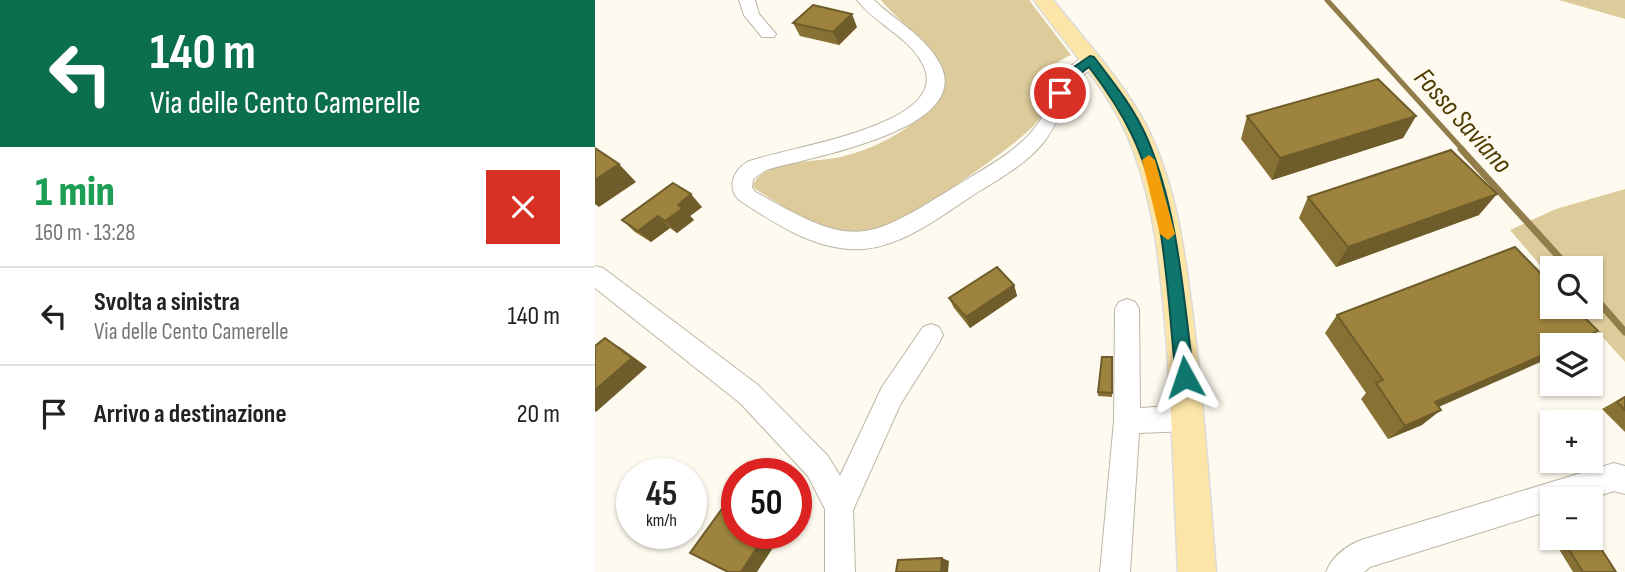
<!DOCTYPE html>
<html lang="it">
<meta charset="utf-8">
<style>
body{margin:0;font-family:"Sofia Sans Condensed",sans-serif;background:#f2f2f2;color:#222;height:100vh;display:flex;flex-direction:column;font-size:26px;white-space:nowrap}
*{box-sizing:border-box;margin:0}
p{font-size:23px;color:#767676}
.icon{flex:none;width:38px;height:38px;fill:none;stroke:currentColor;stroke-width:2;stroke-linecap:round;stroke-linejoin:round}
.map{position:relative;flex:1;overflow:hidden}
.panel{display:flex;flex-direction:column;background:#fff;width:595px}
.panel>*{flex:none}
.guide{background:#0b6e4f;color:#fff;overflow:hidden}
.controls{position:absolute;left:945px;top:256px;display:grid;gap:14px}
.controls a{display:grid;place-items:center;width:63px;height:63px;border-radius:0px;background:#fff;box-shadow:0 2px 5px #0004;font-size:35px}
.speed{position:absolute;left:21px;top:458px;display:flex;gap:14px;font-size:35px;font-weight:700;text-align:center}
.speed>*{display:grid;place-content:center;width:91px;height:91px;border-radius:50%;background:#fff;box-shadow:0 2px 5px #0004;line-height:1}
.speed small{font-size:18px;font-weight:400}
.speed .limit{border:10px solid #d22;background:#fff;color:#111}
.pin{position:absolute;display:grid;place-items:center;width:60px;height:60px;color:#fff;margin:-30px;border:4px solid #fff;border-radius:50%;box-shadow:0 2px 7px #0007}
.me{position:absolute;width:77px;margin:-38px;rotate:355deg;stroke-linejoin:round;filter:drop-shadow(0 0 5px #0008)}
.turn{display:flex;align-items:center;gap:24px;height:147px;padding:0 35px;font-size:32px}
.turn .icon{width:91px;height:91px;stroke-width:2.5}
.turn b{display:block;font-size:49px;line-height:60px}
.round{display:grid;place-items:center;flex:none;width:74px;height:74px;border-radius:0px;background:#f2f2f2}
.headline{display:flex;align-items:center;justify-content:space-between;height:119px;padding:0 35px}
h1{font-size:42px;font-weight:800;line-height:52px;color:#1e9e55}
ul{padding:0;list-style:none}
li{display:flex;align-items:center;gap:21px;height:98px;padding:0 35px;border-top:2px solid #e0e0e0}
li div{flex:1}
li b{display:block;font-size:26px}
li em{font-style:normal}
main{display:flex;flex:1;min-height:0}
.map>svg:first-child{display:block}
.green{fill:#ddcb9c}
.lines{fill:none;stroke-linecap:round;stroke-linejoin:round}
.stream-far1{stroke:#907d4a;stroke-width:5}
.stream{stroke:#907d4a;stroke-width:7}
.minor-casing{stroke:#bcb6a4;stroke-width:2}
.major-casing{stroke:#dbdbda;stroke-width:3}
.minor{fill:#fff;fill-rule:evenodd}
.major{fill:#fce5a7;fill-rule:evenodd}
.wall{fill:#877134}
.shaded-wall{fill:#6e5c2b}
.building{fill:#9d833d;stroke:#6e5c2b;stroke-width:2}
.route{fill:#0f766e;stroke:#0a4d48;stroke-width:2}
.slow{fill:#f59e0b}
.labels{text-anchor:middle;stroke-width:6;stroke-linejoin:round;paint-order:stroke}
.water-label{font-size:28px;font-style:italic;fill:#4d3b00;stroke:#fefaef}
</style>
<main>
<section class="panel">
<div class="guide">
<div class="turn"><svg class="icon" aria-label="left" viewBox="0 0 24 24"><path d="M17 20v-9H6M10 6l-5 5 5 5"/></svg><div><b>140 m</b>Via delle Cento Camerelle</div></div>
</div>
<div class="headline"><div><h1>1 min</h1><p>160 m · 13:28</p></div><a class="round" style="background:#d93025;color:#fff"><svg class="icon" aria-label="close" viewBox="0 0 24 24"><path d="M6 6l12 12M18 6L6 18"/></svg></a></div>
<ul>
<li><svg class="icon" aria-label="left" viewBox="0 0 24 24"><path d="M17 20v-9H6M10 6l-5 5 5 5"/></svg><div><b>Svolta a sinistra</b><p>Via delle Cento Camerelle</p></div><em>140 m</em></li>
<li><svg class="icon" aria-label="arrive" viewBox="0 0 24 24"><path d="M6 21V4h12l-3 4 3 4H6"/></svg><div><b>Arrivo a destinazione</b></div><em>20 m</em></li>
</ul>
</section>
<div class="map">
<svg width="1030" height="572" viewBox="0 0 1030 572">
<rect width="100%" height="100%" fill="#fefaef"/>
<path class="green" d="M286 0H434L476 55C421 81 467 91 441 123 422 146 316 218 287 228 278 231 265 233 256 233 221 232 189 206 160 189L158 185C168 160 223 162 246 157 257 154 271 150 281 145 299 137 316 126 330 113 344 101 354 85 347 67 339 47 301 19 286 0Z
M964 0H1030V19Z
M1030 189V362L980 306H996V268H957V279L915 230 961 209Z"/>
<g class="lines">
<path class="stream-far1" d="M732 0 868 150"/>
<path class="stream" d="M866 149 974 268
M996 293 1030 332"/>
<g class="minor-casing">
<path id="minor" d="M144 0H160L164 14 181 34 179 37H167L149 15Z
M262 0H279C300 21 331 36 345 64 380 131 209 158 171 170L158 179 157 187 159 191C261 250 269 243 366 183 393 166 423 151 442 125 458 103 464 63 495 55L503 60C496 70 485 76 479 87 468 106 462 126 448 143 430 165 404 179 380 194 341 219 296 257 245 248 210 243 180 223 150 204 131 193 135 173 152 162 185 148 363 126 327 63 313 36 280 24 262 0Z
M0 266 8 268 163 385 233 456 245 476 287 387 328 327 336 324 344 327 348 335 344 343 305 405 258 510 260 572H230V509L213 476 145 403 0 288Z
M532 299 540 302 544 309 545 408 593 405 602 409 606 418 602 427 593 431 544 433 535 572H505L519 421 520 309 524 302Z
M1019 463 1030 466V494L1019 491 994 499H957V510L775 567 769 572H731C737 557 751 546 766 540Z"/>
</g>
<g class="major-casing">
<path id="major" d="M439 0H458C490 40 525 78 550 123 581 183 590 252 598 318 609 402 614 487 621 572H583C579 489 577 405 570 322 564 256 557 187 528 126 505 79 468 42 439 0Z"/>
</g>
<use href="#minor" class="minor"/>
<use href="#major" class="major"/>
</g>
<path class="wall" d="M198 23 262 27 244 45 205 36Z
M652 116H821L808 138 677 180 646 139Z
M713 197 884 215 741 267 704 218Z
M107 207 95 216 99 220 82 233 75 228 56 242 40 232 27 220Z
M419 285 422 296 375 328 359 308 354 298Z
M742 315 827 425 793 439 766 399 771 393 730 333Z
M517 357V397L503 396V392Z
M1030 396V432L1007 409Z
M957 516V537H996L1021 572H978L946 520Z"/>
<path class="shaded-wall" d="M257 14 262 27 244 45 238 32Z
M821 116 808 138 677 180 685 158Z
M24 164 41 182 4 207 0 204V180Z
M96 194 107 207 95 216 99 220 82 233 70 221 83 205Z
M902 194 884 215 741 267 753 247Z
M63 216 75 228 56 242 43 231Z
M419 285 422 296 375 328 371 317Z
M1003 331 982 345H971Z
M10 338 26 348 52 367 1 412 0 411V390Z
M957 351V357L821 417 840 402Z
M846 410 827 425 793 439 810 426Z
M171 534H187L162 572H146Z
M347 558 354 561 353 572H346Z"/>
<path class="building" d="M218 5 257 14 238 32 198 23Z
M783 79 821 116 685 158 652 116Z
M0 148 24 164 0 180Z
M856 150 902 194 753 247 713 197Z
M78 183 96 194 83 205 88 208 70 221 63 216 43 231 27 220Z
M920 247 957 285V306H978L1003 331 971 345H957V351L840 402 846 410 810 426 781 383 788 380 742 315Z
M402 267 419 285 371 317 354 298Z
M10 338 37 358 0 390V346Z
M507 357H517V393L503 392Z
M1030 397V410L1022 402Z
M142 488V534H171L146 572H133L95 553Z
M996 533 1021 572H988L966 537H996Z
M347 558 346 572H301L303 560Z"/>
<path class="route" d="M495 56 499 57C518 82 539 108 552 138 584 213 588 297 599 377L596 383 590 386 584 383 581 377C572 298 572 208 537 135 525 110 510 88 494 67L481 77 470 96H461L459 93 473 71Z"/>
<path class="slow" d="M554 155 560 160 580 234 573 240 565 234 547 160Z"/>
<g class="labels">
<g class="water-label">
<text transform="translate(869 120) rotate(48)" y="10">Fosso Saviano</text>
</g>
</g>
</svg>
<div class="controls">
<a><svg class="icon" aria-label="search" viewBox="0 0 24 24"><circle cx="10" cy="10" r="6"/><path d="M15 15l6 6"/></svg></a>
<a><svg class="icon" aria-label="layers" viewBox="0 0 24 24"><path d="M12 4l9 5-9 5-9-5zM3 14l9 5 9-5"/></svg></a>
<a>+</a>
<a>−</a>
</div>
<div class="speed"><div>45<small>km/h</small></div><div class="limit">50</div></div>
<div class="pin" style="left:465px;top:93px;background:#d93025"><svg class="icon" aria-label="arrive" viewBox="0 0 24 24"><path d="M6 21V4h12l-3 4 3 4H6"/></svg></div>
<svg class="me" style="left:590px;top:377px" viewBox="-20 -20 40 40"><path d="M0-17L14 15 0 8-14 15z" fill="#0f766e" stroke="#fff" stroke-width="4"/></svg>
</div>
</main>
